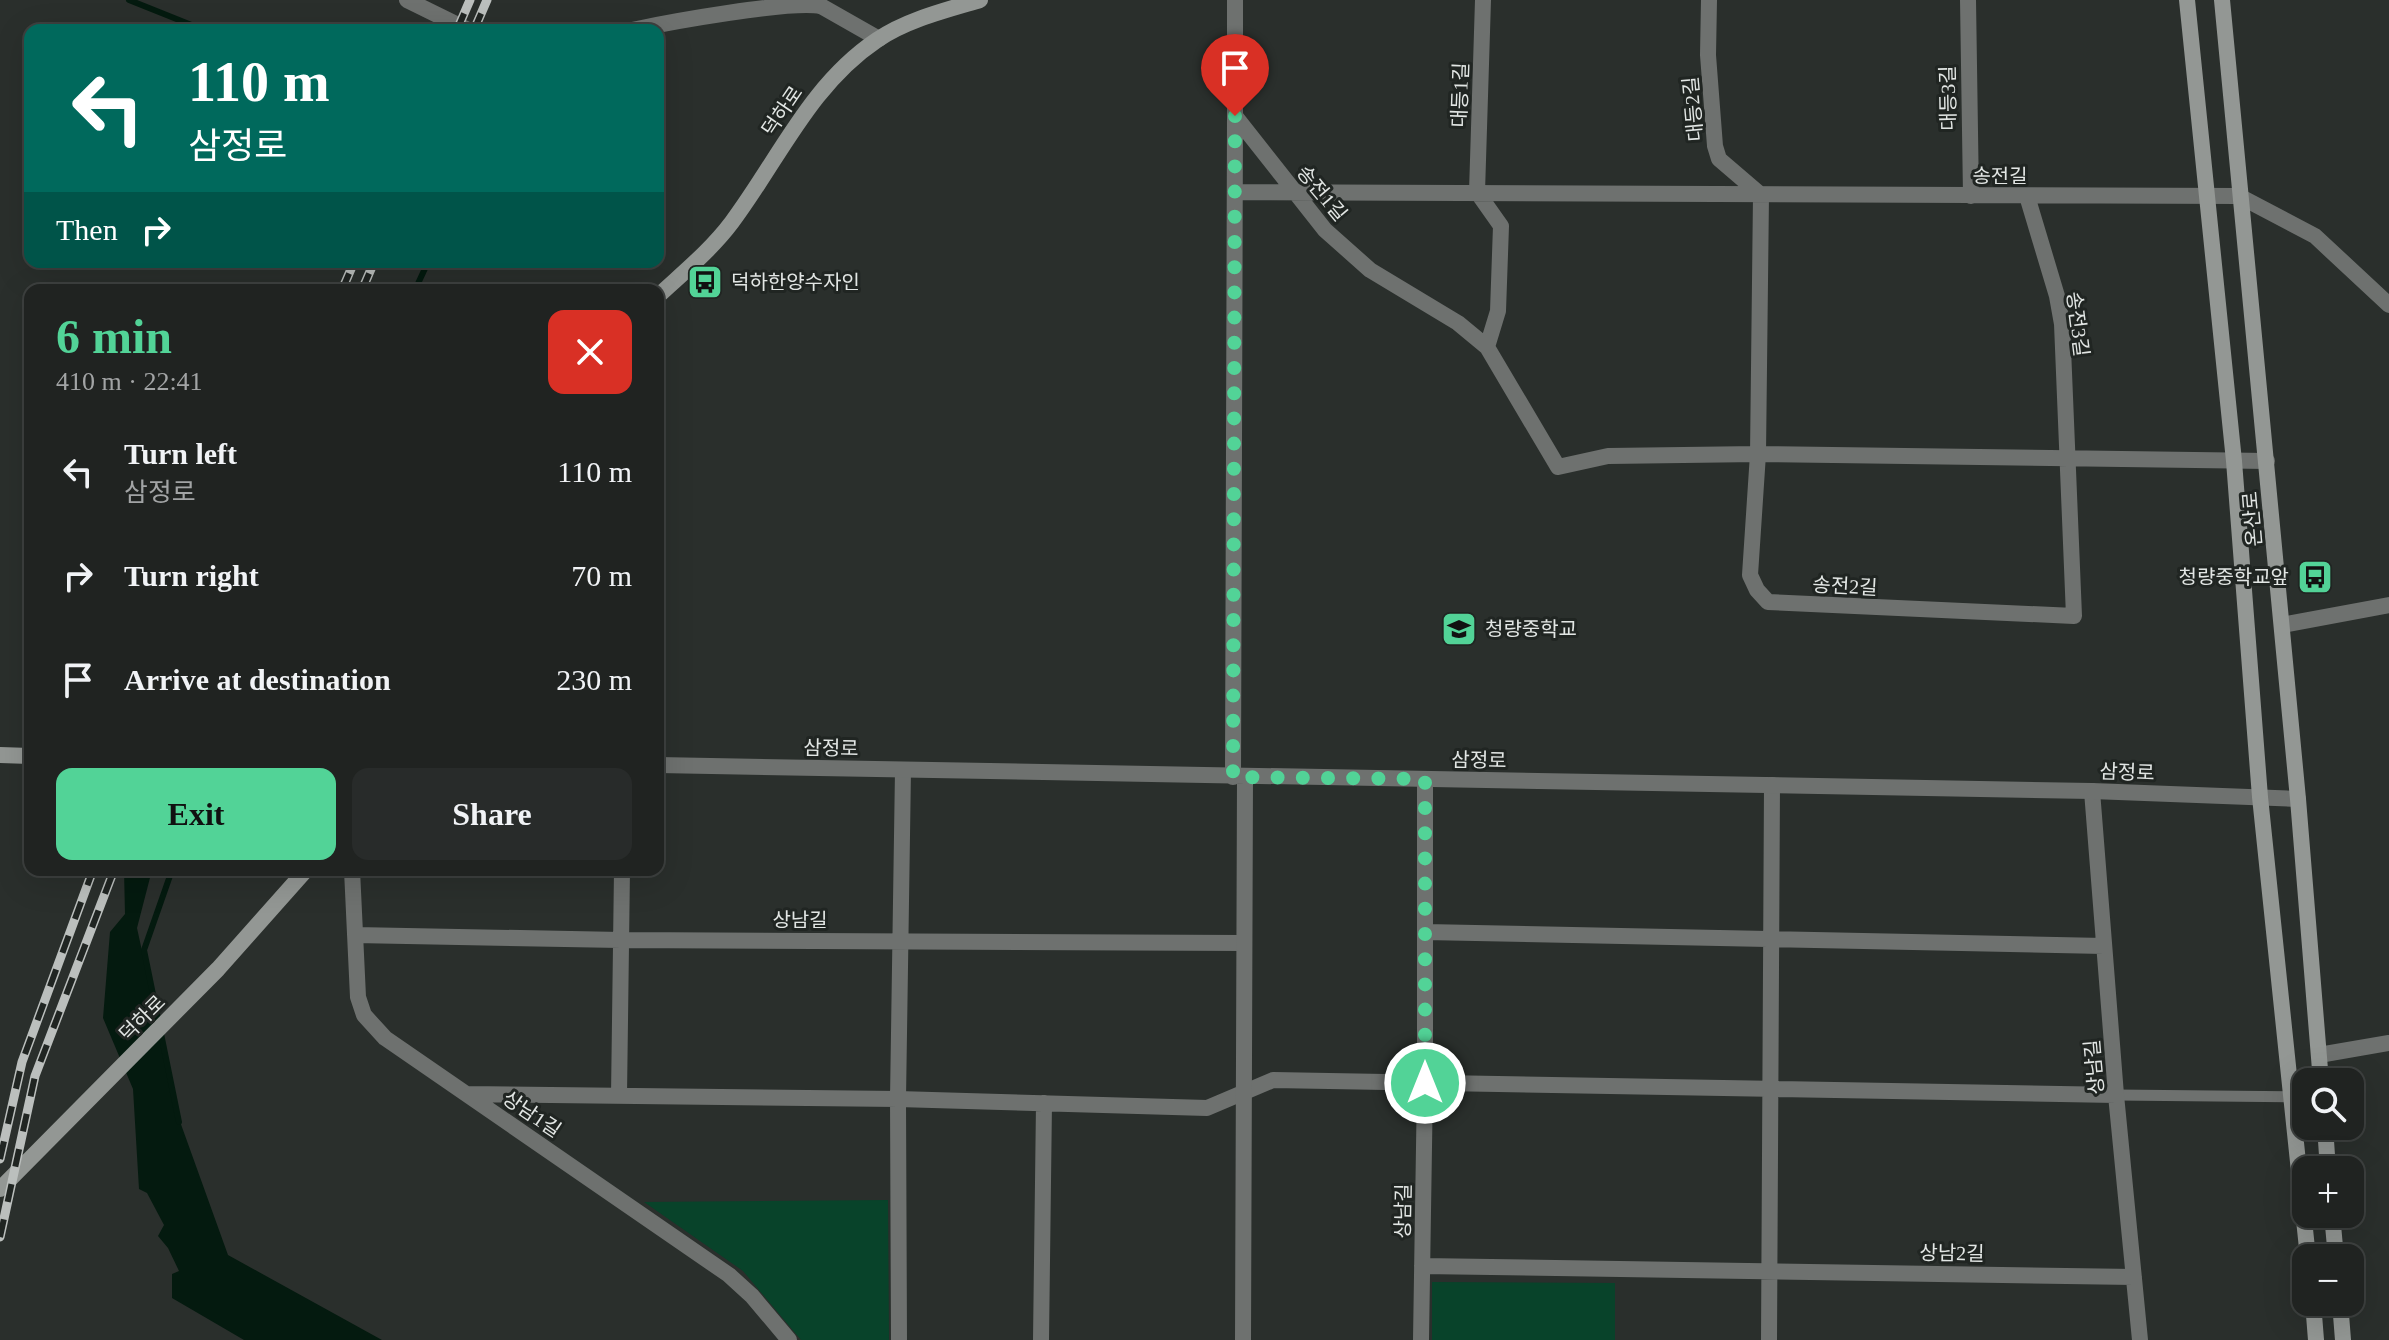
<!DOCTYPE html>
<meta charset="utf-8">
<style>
body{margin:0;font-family:"Times New Roman","Noto Sans KR",serif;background:#282b2a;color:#f1f3f6;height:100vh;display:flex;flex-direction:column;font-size:30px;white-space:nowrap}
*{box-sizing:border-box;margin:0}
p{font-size:26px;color:#a2a4a5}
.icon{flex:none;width:44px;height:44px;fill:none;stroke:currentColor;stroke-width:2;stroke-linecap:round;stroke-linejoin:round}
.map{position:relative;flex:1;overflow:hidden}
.sheet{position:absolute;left:24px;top:284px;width:640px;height:592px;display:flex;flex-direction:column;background:#202321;border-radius:16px;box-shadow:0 8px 32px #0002,0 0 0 2px #3d403f}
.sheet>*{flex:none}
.guide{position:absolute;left:24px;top:24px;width:640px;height:244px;border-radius:16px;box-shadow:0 8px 32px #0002,0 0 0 2px #3d403f;background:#00695c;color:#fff;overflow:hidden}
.fabs{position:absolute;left:2292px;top:1068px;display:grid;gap:16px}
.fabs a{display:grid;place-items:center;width:72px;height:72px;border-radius:16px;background:#202321;box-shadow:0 8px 32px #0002,0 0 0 2px #3d403f;font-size:40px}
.pin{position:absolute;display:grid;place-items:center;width:68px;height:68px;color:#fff;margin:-82px -34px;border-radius:50% 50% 50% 0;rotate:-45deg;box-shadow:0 0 8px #0007}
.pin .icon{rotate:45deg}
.me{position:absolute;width:88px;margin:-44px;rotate:0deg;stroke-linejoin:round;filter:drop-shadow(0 0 6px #0008)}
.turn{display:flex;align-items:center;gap:28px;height:168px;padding:0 32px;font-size:36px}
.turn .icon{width:104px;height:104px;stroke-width:2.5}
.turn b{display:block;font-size:56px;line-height:68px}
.then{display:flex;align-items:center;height:76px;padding:0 32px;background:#0003;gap:16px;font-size:30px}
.round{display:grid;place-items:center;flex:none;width:84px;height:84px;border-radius:16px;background:#282b2a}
.headline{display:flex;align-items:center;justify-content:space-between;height:136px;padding:0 32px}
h1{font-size:48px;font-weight:600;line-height:60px;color:#52d397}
.primary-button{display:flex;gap:16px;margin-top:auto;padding:16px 32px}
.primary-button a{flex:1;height:92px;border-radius:16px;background:#52d397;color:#111;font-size:32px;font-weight:600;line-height:92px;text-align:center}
.primary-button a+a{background:#282b2a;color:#f1f3f6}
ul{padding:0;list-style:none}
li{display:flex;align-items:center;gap:24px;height:104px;padding:0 32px}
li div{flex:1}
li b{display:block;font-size:30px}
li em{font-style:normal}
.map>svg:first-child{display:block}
.green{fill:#08432a}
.water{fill:#041a0f}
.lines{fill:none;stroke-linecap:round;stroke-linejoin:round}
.stream{stroke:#041a0f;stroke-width:6}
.pedestrian{stroke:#6e716f;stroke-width:11}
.minor{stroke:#6e716f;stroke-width:16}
.tertiary{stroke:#6e716f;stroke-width:16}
.secondary{stroke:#939794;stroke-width:16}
.rail-casing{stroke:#bbbfbd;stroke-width:9}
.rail{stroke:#202522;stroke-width:6;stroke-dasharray:18;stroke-linecap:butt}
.route{stroke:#52d397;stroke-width:14;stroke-dasharray:0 25.2}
.labels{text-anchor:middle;stroke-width:6;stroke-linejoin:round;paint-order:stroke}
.street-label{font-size:20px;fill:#e2e6e4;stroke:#202522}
.poi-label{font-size:20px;fill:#e2e6e4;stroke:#202522;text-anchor:start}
</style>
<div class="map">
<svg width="2389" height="1340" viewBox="0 0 2389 1340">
<rect width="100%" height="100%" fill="#2a2f2c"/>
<path class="green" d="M888 1200 889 1340H801L743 1271 644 1202Z
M1432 1282 1615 1283V1340H1432Z"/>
<path class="water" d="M124 870H152L137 928 178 1116 228 1255 382 1340H244L172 1298V1274L179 1271 168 1248 158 1236 164 1225 147 1193 139 1189 133 1089 103 1018 110 932 125 914Z"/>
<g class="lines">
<path class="stream" d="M129 0 204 30
M415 290 428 262
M172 870 144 950 179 1122"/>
<path class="pedestrian" d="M2116 1095 2306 1097"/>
<path class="minor" d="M1235 0V116L1325 230 1370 270 1458 323 1487 347 1558 467 1608 456 1758 454 2267 461
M1483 0 1477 192 1501 226 1498 311 1487 347
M1709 0 1708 55 1715 146 1719 159 1761 195
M1968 0 1971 196
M821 6 879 39
M1236 192 2239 196 2315 236 2389 305
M1761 195 1758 454 1750 575 1757 590 1768 602 2074 616 2062 324 2057 296 2027 196
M2282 625 2389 605
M1233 777 1235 116
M2092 791 2116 1095 2140 1340
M352 870 358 997 364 1015 385 1038 729 1275 752 1296 789 1340
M1425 932 2104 946
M355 935 621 940 1244 943
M2319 1055 2389 1043
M466 1094 898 1099 1207 1108 1273 1080 2116 1095
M619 1096 622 870
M1422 1266 2134 1277
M899 1340 898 1099 903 770
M1041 1340 1044 1103
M1421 1340 1425 1083V779
M1769 1340 1772 785"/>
<path class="tertiary" d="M407 0 468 30
M632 30C670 22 791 0 821 6
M658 765 2092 791 2298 799
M1243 1340 1245 777"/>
<path class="secondary" d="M2187 0 2234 461 2260 797 2308 1258
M2222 0 2298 799 2321 1082
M658 296C684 272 711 250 732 222 779 159 810 85 877 40 906 20 946 10 980 0
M0 755 30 756
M2325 1126 2328 1170
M0 1189 218 969 306 870
M2332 1214 2336 1258
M2313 1302 2316 1340
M2340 1302 2343 1340"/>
<g class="rail-casing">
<path id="rail" d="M457 30 470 0
M474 30 487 0
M342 290 354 262
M362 290 374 262
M0 1159 22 1062 93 870
M0 1237 35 1076 114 870"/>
</g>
<use href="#rail" class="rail"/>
</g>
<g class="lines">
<path class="route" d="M1235 116 1233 777 1425 779V1083"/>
</g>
<defs>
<g id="bus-square" transform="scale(1.8)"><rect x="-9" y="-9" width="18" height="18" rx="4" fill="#52d397" stroke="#202522"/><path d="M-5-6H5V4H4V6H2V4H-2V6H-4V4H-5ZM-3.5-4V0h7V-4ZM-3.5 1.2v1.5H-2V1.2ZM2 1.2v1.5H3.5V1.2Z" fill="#111"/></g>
<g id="school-square" transform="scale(1.8)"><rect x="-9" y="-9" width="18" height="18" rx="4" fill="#52d397" stroke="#202522"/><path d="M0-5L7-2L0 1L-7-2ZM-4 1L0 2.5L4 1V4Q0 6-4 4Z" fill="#111"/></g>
</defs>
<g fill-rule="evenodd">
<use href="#bus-square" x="705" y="282"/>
<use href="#bus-square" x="2315" y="577"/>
<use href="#school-square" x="1459" y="629"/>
</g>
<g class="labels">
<g class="street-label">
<text transform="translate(1460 95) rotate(-88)" y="7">대등1길</text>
<text transform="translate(1948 98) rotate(-91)" y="7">대등3길</text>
<text transform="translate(1693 109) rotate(-95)" y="7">대등2길</text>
<text transform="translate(782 111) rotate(-56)" y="7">덕하로</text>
<text x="2000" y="183">송전길</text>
<text transform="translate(1322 193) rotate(50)" y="7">송전1길</text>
<text transform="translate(2078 324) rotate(83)" y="7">송전3길</text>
<text transform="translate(2252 519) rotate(-95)" y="7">온산로</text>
<text transform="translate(1845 586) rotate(3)" y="7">송전2길</text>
<text transform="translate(831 748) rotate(1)" y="7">삼정로</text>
<text transform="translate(1479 760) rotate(1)" y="7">삼정로</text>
<text transform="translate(2127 772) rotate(2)" y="7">삼정로</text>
<text x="800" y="927">상남길</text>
<text transform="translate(142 1018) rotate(-45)" y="7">덕하로</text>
<text transform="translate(2094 1067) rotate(-95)" y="7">상남길</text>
<text transform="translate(532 1114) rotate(34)" y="7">상남1길</text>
<text transform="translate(1403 1211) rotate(-89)" y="7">상남길</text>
<text transform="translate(1952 1253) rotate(1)" y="7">상남2길</text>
</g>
<g class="poi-label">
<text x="731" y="289">덕하한양수자인</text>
<text x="2289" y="584" text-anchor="end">청량중학교앞</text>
<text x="1485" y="636">청량중학교</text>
</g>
</g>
</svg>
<div class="fabs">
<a><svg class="icon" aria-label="search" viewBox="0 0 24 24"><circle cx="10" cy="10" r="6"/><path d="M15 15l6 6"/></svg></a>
<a>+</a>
<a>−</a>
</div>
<div class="pin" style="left:1235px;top:116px;background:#d93025"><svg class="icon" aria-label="arrive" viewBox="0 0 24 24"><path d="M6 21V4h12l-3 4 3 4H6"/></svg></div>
<svg class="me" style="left:1425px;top:1083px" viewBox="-20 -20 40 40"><circle r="17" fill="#52d397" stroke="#fff" stroke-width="3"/><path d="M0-11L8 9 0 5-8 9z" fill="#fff"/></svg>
<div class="guide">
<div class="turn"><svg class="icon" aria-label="left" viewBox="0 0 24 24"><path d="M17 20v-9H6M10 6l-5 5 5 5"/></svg><div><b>110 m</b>삼정로</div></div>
<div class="then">Then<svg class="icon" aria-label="right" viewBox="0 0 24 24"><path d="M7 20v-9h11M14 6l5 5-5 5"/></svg></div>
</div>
<section class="sheet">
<div class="headline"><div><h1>6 min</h1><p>410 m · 22:41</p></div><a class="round" style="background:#d93025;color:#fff"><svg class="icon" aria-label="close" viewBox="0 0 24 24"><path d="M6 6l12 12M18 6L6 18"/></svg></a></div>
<ul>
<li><svg class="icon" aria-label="left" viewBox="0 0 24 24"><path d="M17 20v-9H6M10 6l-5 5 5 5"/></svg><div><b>Turn left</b><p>삼정로</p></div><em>110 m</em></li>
<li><svg class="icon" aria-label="right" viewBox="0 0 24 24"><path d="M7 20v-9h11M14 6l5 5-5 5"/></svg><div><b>Turn right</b></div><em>70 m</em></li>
<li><svg class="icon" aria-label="arrive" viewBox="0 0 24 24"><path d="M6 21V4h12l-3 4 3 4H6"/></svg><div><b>Arrive at destination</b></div><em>230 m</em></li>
</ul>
<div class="primary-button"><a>Exit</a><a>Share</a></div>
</section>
</div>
